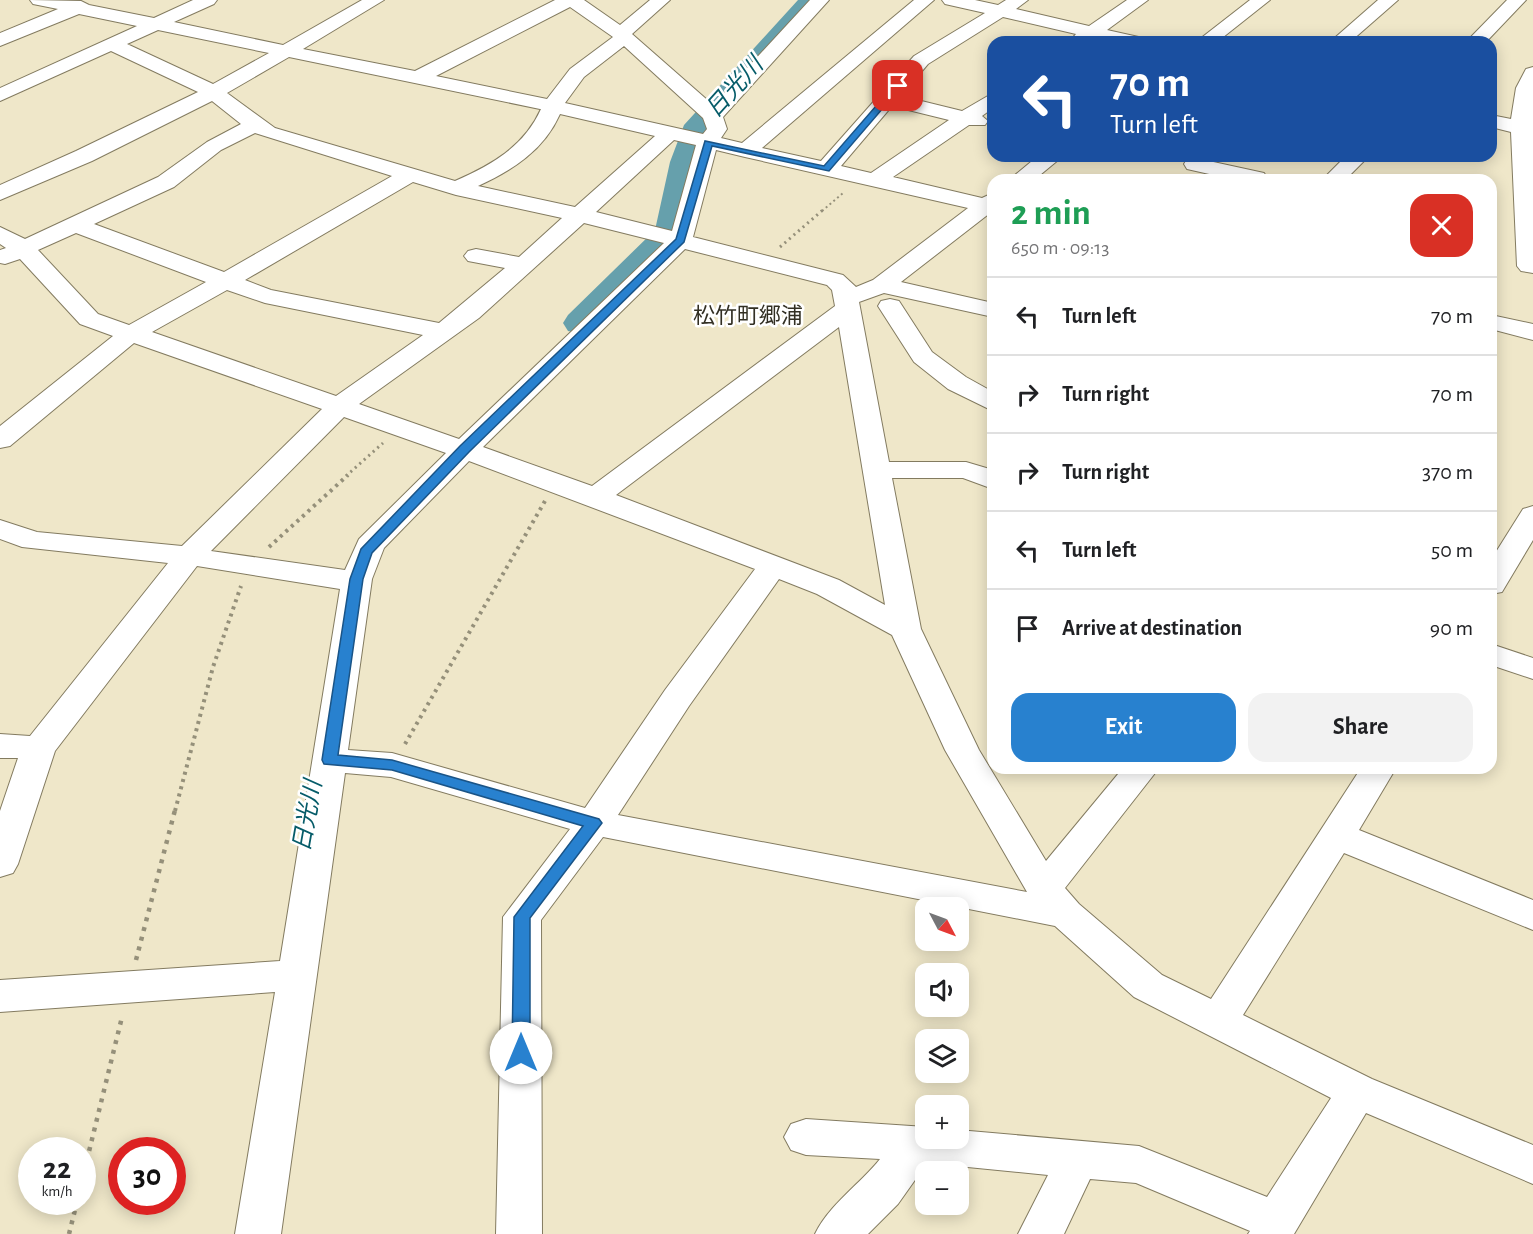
<!DOCTYPE html>
<meta charset="utf-8">
<style>
body{margin:0;font-family:"Alegreya Sans","Noto Sans JP",sans-serif;background:#f2f2f2;color:#202124;height:100vh;display:flex;flex-direction:column;font-size:22px;white-space:nowrap}
*{box-sizing:border-box;margin:0}
p{font-size:20px;color:#757577}
.icon{flex:none;width:33px;height:33px;fill:none;stroke:currentColor;stroke-width:2;stroke-linecap:round;stroke-linejoin:round}
.map{position:relative;flex:1;overflow:hidden}
.drawer{position:absolute;left:987px;top:174px;width:510px;height:600px;display:flex;flex-direction:column;background:#fff;border-radius:18px;box-shadow:0 3px 15px #0003}
.drawer>*{flex:none}
.guide{position:absolute;left:987px;top:36px;width:510px;height:126px;border-radius:18px;box-shadow:0 3px 15px #0003;background:#1a4fa0;color:#fff;overflow:hidden}
.needle{width:39px;rotate:131deg}
.tools{position:absolute;left:915px;top:897px;display:grid;gap:12px}
.tools a{display:grid;place-items:center;width:54px;height:54px;border-radius:12px;background:#fff;box-shadow:0 3px 15px #0003;font-size:30px}
.speed{position:absolute;left:18px;top:1137px;display:flex;gap:12px;font-size:30px;font-weight:700;text-align:center}
.speed>*{display:grid;place-content:center;width:78px;height:78px;border-radius:50%;background:#fff;box-shadow:0 3px 15px #0003;line-height:1}
.speed small{font-size:15px;font-weight:400}
.speed .limit{border:9px solid #d22;background:#fff;color:#111}
.pin{position:absolute;display:grid;place-items:center;width:51px;height:51px;color:#fff;margin:-26px;border-radius:12px;box-shadow:0 3px 9px #0006}
.me{position:absolute;width:66px;margin:-33px;rotate:0deg;stroke-linejoin:round;filter:drop-shadow(0 0 4px #0008)}
.turn{display:flex;align-items:center;gap:21px;height:126px;padding:0 24px;font-size:27px}
.turn .icon{width:78px;height:78px;stroke-width:2.5}
.turn b{display:block;font-size:42px;line-height:51px}
.round{display:grid;place-items:center;flex:none;width:63px;height:63px;border-radius:18px;background:#f2f2f2}
.head{display:flex;align-items:center;justify-content:space-between;height:102px;padding:0 24px}
h1{font-size:36px;font-weight:600;line-height:45px;color:#1e9e55}
.action{display:flex;gap:12px;margin-top:auto;padding:12px 24px}
.action a{flex:1;height:69px;border-radius:18px;background:#2881cf;color:#fff;font-size:24px;font-weight:600;line-height:69px;text-align:center}
.action a+a{background:#f2f2f2;color:#202124}
ul{padding:0;list-style:none}
li{display:flex;align-items:center;gap:18px;height:78px;padding:0 24px;border-top:2px solid #e0e0e0}
li div{flex:1}
li b{display:block;font-size:22px}
li em{font-style:normal}
.map>svg:first-child{display:block}
.lines{fill:none;stroke-linecap:round;stroke-linejoin:round}
.river{fill:#66a0ac;fill-rule:evenodd}
.minor-casing{stroke:#837b60;stroke-width:2}
.path-far3{stroke:#95907a;stroke-width:2;stroke-dasharray:2 3;stroke-linecap:butt}
.path-far2{stroke:#95907a;stroke-width:3;stroke-dasharray:2 4;stroke-linecap:butt}
.path-far1{stroke:#95907a;stroke-width:4;stroke-dasharray:3 4.5;stroke-linecap:butt}
.path{stroke:#95907a;stroke-width:4.5;stroke-dasharray:4 6;stroke-linecap:butt}
.minor{fill:#fff;fill-rule:evenodd}
.route{fill:#2881cf;stroke:#1a5487;stroke-width:1.5}
.labels{text-anchor:middle;stroke-width:5;stroke-linejoin:round;paint-order:stroke}
.far-quarter-label{font-size:22px;fill:#322f23;stroke:#fff}
.water-label{font-size:24px;font-style:italic;fill:#065c69;stroke:#fff}
</style>
<div class="map">
<svg width="1533" height="1234" viewBox="0 0 1533 1234">
<rect width="100%" height="100%" fill="#efe7c9"/>
<g class="lines">
<path class="river" d="M798 0H825L713 127 702 162 688 233 683 240 594 331 581 334 568 331 563 323 568 315 655 230 670 162 684 125Z"/>
<g class="minor-casing">
<path id="minor" d="M30 0 81 1 89 5 154 18 193 0H217L214 4 174 22 283 45 362 0H384L303 49 415 71 555 0H584L620 25 650 0H670L632 34 713 105 810 0H829L723 117 727 129 721 138 742 143 914 0H934L762 148 821 161 914 56 985 13 945 4 942 0H975L998 5 1006 0H1028L1016 9 1089 26 1127 0H1148L1107 30 1143 38 1145 42H1111L1095 38 1089 42H1072L1071 40 1076 34 1003 17 928 64 901 96 962 111 993 93V108L982 116 988 121 985 125H969L893 177 982 198 993 193V214L990 213 901 282 993 303V317L884 293 859 302 889 462H966L993 470V489L963 478H892L921 629 979 750 1046 861 1123 768H1159L1065 888 1079 904 1162 975 1211 999 1361 768H1396L1359 830 1533 900V930L1344 853 1243 1015 1372 1079 1533 1145V1184L1366 1113 1294 1234H1248L1250 1231 1136 1183 1090 1179 1064 1234H1018L1048 1175 927 1163 898 1204 868 1234H815C829 1205 860 1184 880 1159L806 1155 791 1150 784 1137 791 1124 806 1119 926 1127V1138H958V1130L1139 1146 1267 1197 1331 1098 1134 997 1055 926 603 837 541 920 542 1234H496L503 917 570 829 391 777 345 773 281 1234H235L275 992 0 1012V980L280 961 340 589 197 566 55 751 18 864 13 873 0 877V811L18 758H0V734L30 736 168 563 22 547 0 539V520L37 532 182 546 322 409 134 343 10 446 0 448V426L113 336 80 324 20 259 5 264 0 263V250L6 248 0 244V227L25 239 158 177 207 142 241 124 212 101 92 161 0 200V185L76 151 198 92 111 51 0 101V88L137 26 79 14 0 46V33L58 9 33 4ZM570 7 613 37 570 69 547 99 436 76ZM158 30 269 53 213 84 127 44ZM624 46 703 118 707 129 703 134 565 103 584 77ZM289 57 540 109H541C524 147 491 165 455 181L275 128 227 93ZM892 106 949 120 871 173 841 166ZM560 114 655 136 575 207 478 186C513 170 544 150 560 114ZM255 133 392 176 224 272 94 224 174 187 221 150ZM674 140 696 145 672 231 596 212ZM716 150 745 157 968 208 873 280 856 287 843 275 693 237ZM413 182 456 195 562 218 519 257 476 249 468 251 464 256 468 261 505 268 439 323 271 290 245 280ZM584 223 664 243 459 439 359 404 479 318ZM76 233 206 282 129 325 98 314 38 250ZM685 249 827 285 832 290 835 306 592 486 483 447ZM227 290 265 303 423 335 336 396 152 332ZM839 327 885 605 839 580 616 495ZM344 417 446 453 359 539 345 570 211 551ZM469 461 755 569 665 690 585 808 392 753 348 750 372 579 384 548ZM779 579 817 594 892 635 945 750 1027 892 618 815 689 706Z
M1250 0H1270L1217 42H1196Z
M1378 0H1398L1350 42H1330Z
M1507 0H1526L1486 42H1466Z
M1533 67V273L1521 271 1517 266 1511 132 1491 127V115L1511 119 1516 88 1526 69Z
M1038 156H1063L1034 180H1009Z
M1346 156H1369L1345 180H1322Z
M1195 158 1264 173 1267 178 1236 180 1187 169 1184 164 1187 159Z
M890 299 899 301 932 352 966 377 993 392V411L948 389 914 362 878 306 881 301Z
M1491 315 1533 324V340L1491 329Z
M1533 506V540L1502 592 1491 594V560L1523 509Z
M1491 644 1533 658V679L1491 665Z"/>
</g>
<path class="path-far3" d="M822 211 843 193"/>
<path class="path-far2" d="M780 247 824 209
M346 476 383 443"/>
<path class="path-far1" d="M269 547 348 475
M405 744 545 501
M175 811 213 667 241 586"/>
<path class="path" d="M136 960 175 810
M82 1180 122 1017
M69 1234 77 1202"/>
<use href="#minor" class="minor"/>
</g>
<path class="route" d="M895 84 902 86 829 171 712 146 684 242 469 452 372 553 363 579 338 755 392 760 599 819 602 823 530 918V1053L527 1058 521 1060 514 1058 512 1053 514 917 583 826 392 770 324 764 322 760 350 579 361 549 460 446 676 239 705 141 824 166Z"/>
<g class="labels">
<g class="far-quarter-label">
<text x="748" y="323">松竹町郷浦</text>
</g>
<g class="water-label">
<text transform="translate(734 87) rotate(-48)" y="8">日光川</text>
<text transform="translate(307 816) rotate(-80)" y="8">日光川</text>
</g>
</g>
</svg>
<div class="tools">
<a><svg class="needle" viewBox="-14 -14 28 28"><path d="M0-13l5 13h-10z" fill="#e53935"/><path d="M0 13l5-13h-10z" fill="#757577"/></svg></a>
<a><svg class="icon" aria-label="sound" viewBox="0 0 24 24"><path d="M4 9h4l5-4v14l-5-4H4zM17 9q2 3 0 6"/></svg></a>
<a><svg class="icon" aria-label="layers" viewBox="0 0 24 24"><path d="M12 4l9 5-9 5-9-5zM3 14l9 5 9-5"/></svg></a>
<a>+</a>
<a>−</a>
</div>
<div class="speed"><div>22<small>km/h</small></div><div class="limit">30</div></div>
<div class="pin" style="left:898px;top:86px;background:#d93025"><svg class="icon" aria-label="arrive" viewBox="0 0 24 24"><path d="M6 21V4h12l-3 4 3 4H6"/></svg></div>
<svg class="me" style="left:521px;top:1053px" viewBox="-20 -20 40 40"><circle r="19" fill="#fff"/><path d="M0-13L10 11 0 6-10 11z" fill="#2881cf"/></svg>
<div class="guide">
<div class="turn"><svg class="icon" aria-label="left" viewBox="0 0 24 24"><path d="M17 20v-9H6M10 6l-5 5 5 5"/></svg><div><b>70 m</b>Turn left</div></div>
</div>
<section class="drawer">
<div class="head"><div><h1>2 min</h1><p>650 m · 09:13</p></div><a class="round" style="background:#d93025;color:#fff"><svg class="icon" aria-label="close" viewBox="0 0 24 24"><path d="M6 6l12 12M18 6L6 18"/></svg></a></div>
<ul>
<li><svg class="icon" aria-label="left" viewBox="0 0 24 24"><path d="M17 20v-9H6M10 6l-5 5 5 5"/></svg><div><b>Turn left</b></div><em>70 m</em></li>
<li><svg class="icon" aria-label="right" viewBox="0 0 24 24"><path d="M7 20v-9h11M14 6l5 5-5 5"/></svg><div><b>Turn right</b></div><em>70 m</em></li>
<li><svg class="icon" aria-label="right" viewBox="0 0 24 24"><path d="M7 20v-9h11M14 6l5 5-5 5"/></svg><div><b>Turn right</b></div><em>370 m</em></li>
<li><svg class="icon" aria-label="left" viewBox="0 0 24 24"><path d="M17 20v-9H6M10 6l-5 5 5 5"/></svg><div><b>Turn left</b></div><em>50 m</em></li>
<li><svg class="icon" aria-label="arrive" viewBox="0 0 24 24"><path d="M6 21V4h12l-3 4 3 4H6"/></svg><div><b>Arrive at destination</b></div><em>90 m</em></li>
</ul>
<div class="action"><a>Exit</a><a>Share</a></div>
</section>
</div>
